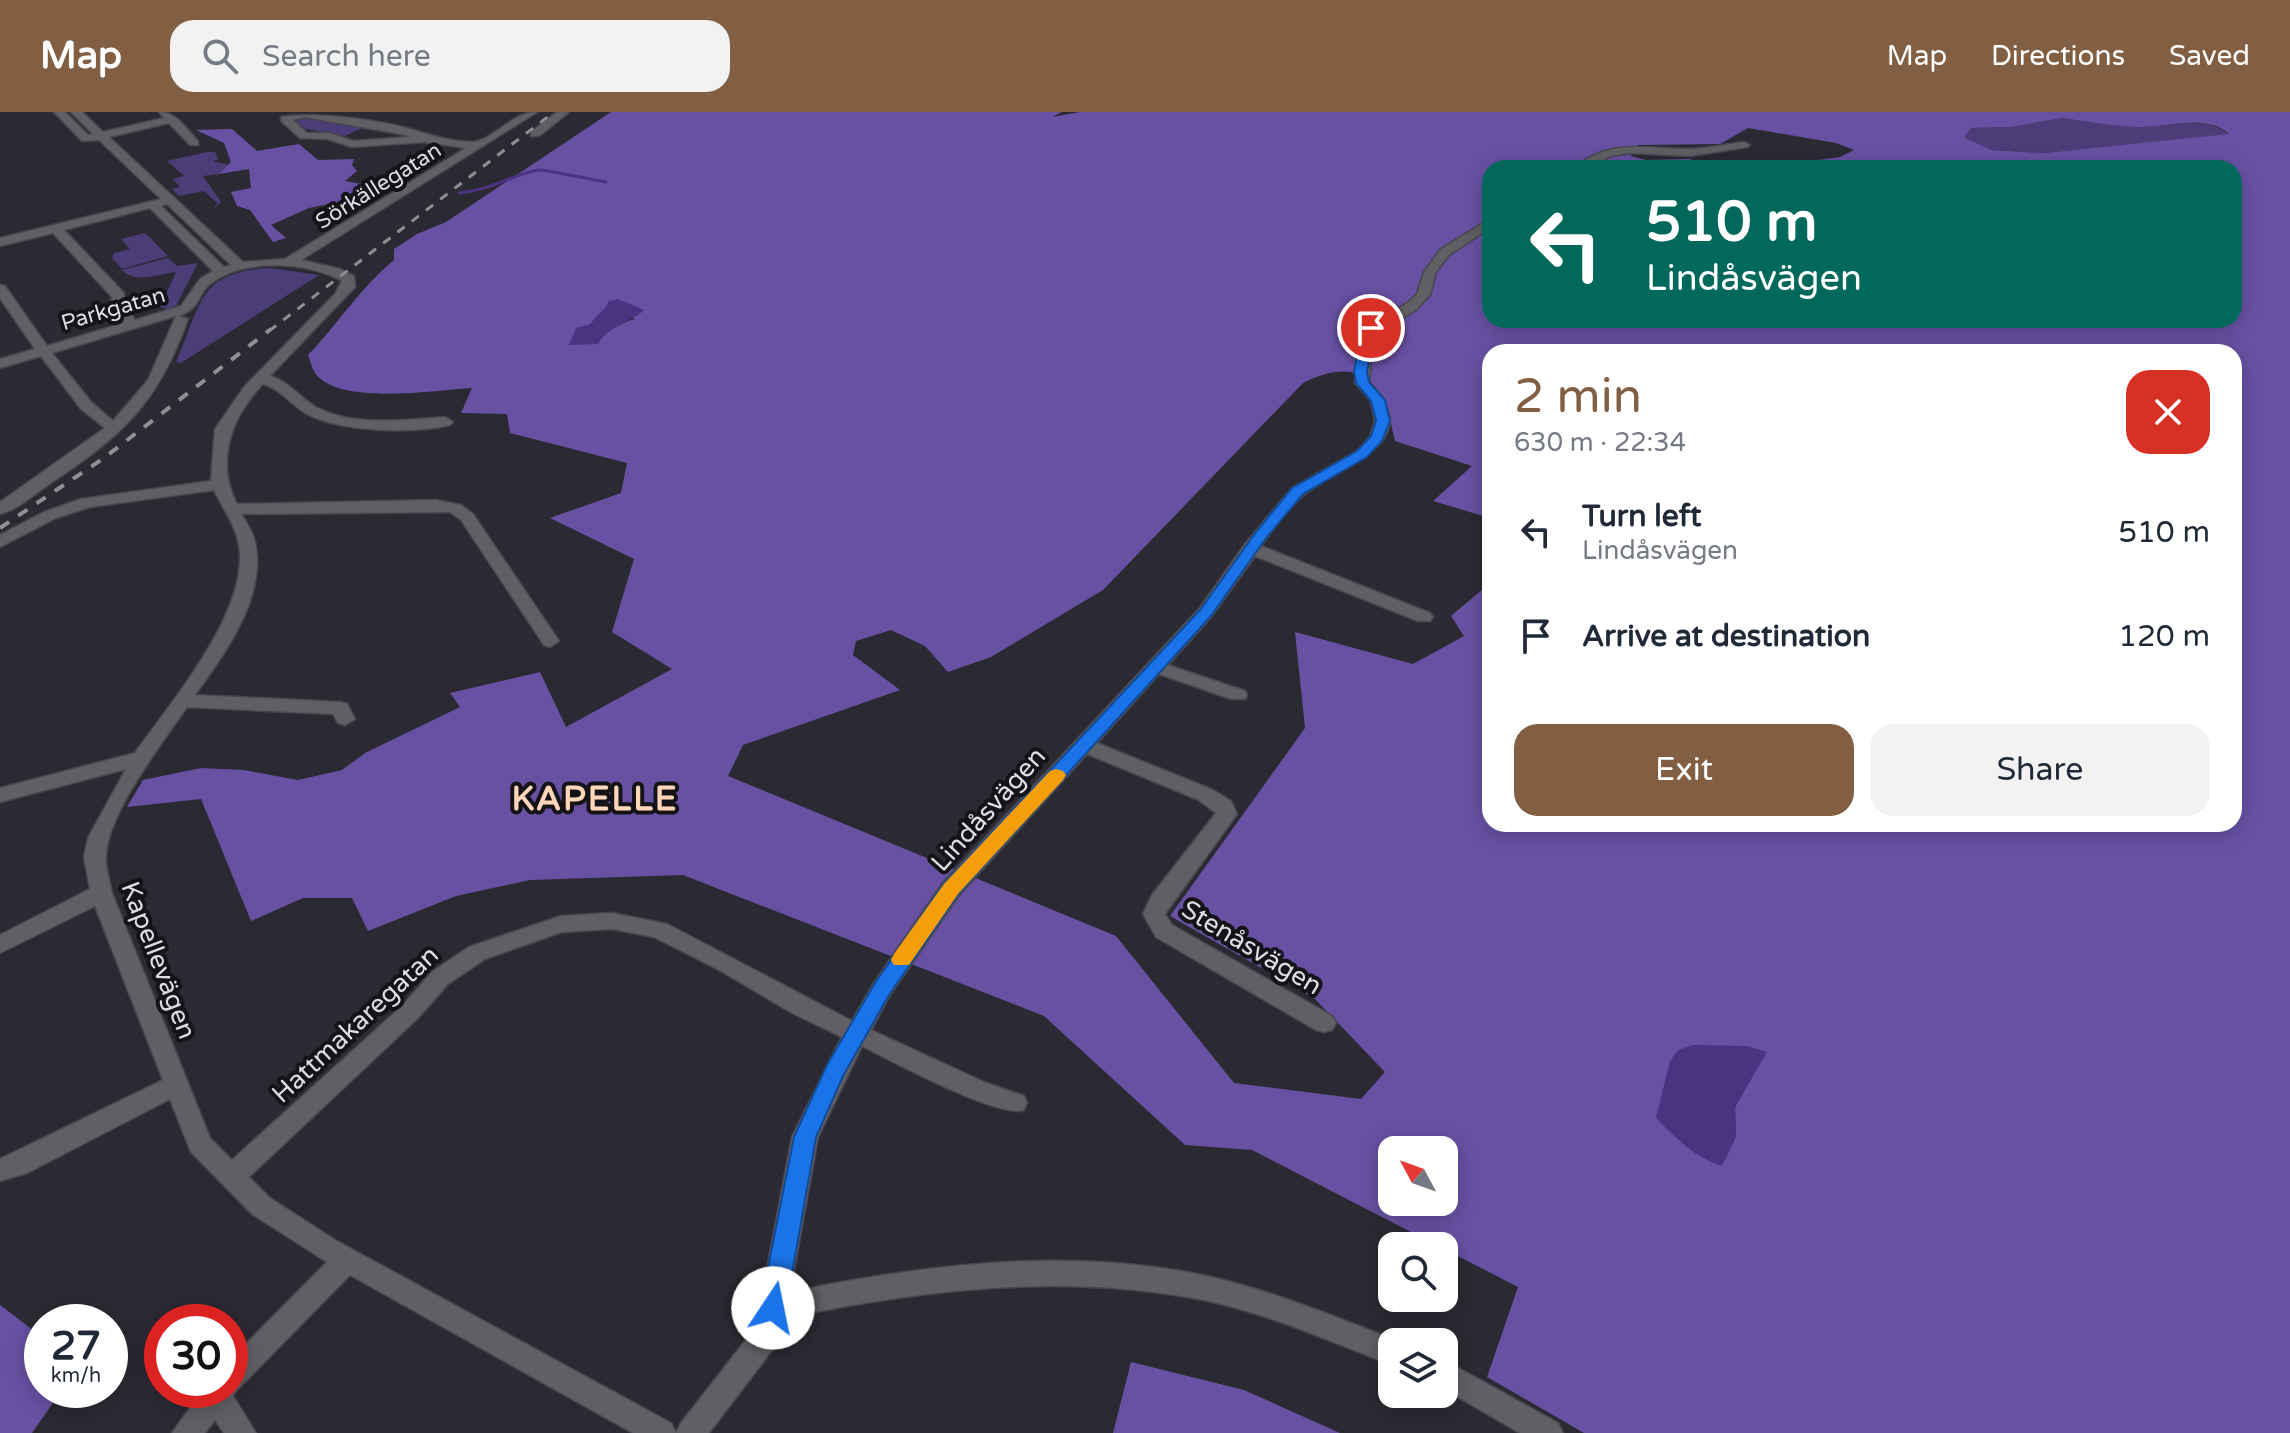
<!DOCTYPE html>
<meta charset="utf-8">
<style>
body{margin:0;font-family:"Varela Round",sans-serif;background:#f2f2f3;color:#1f2937;height:100vh;display:flex;flex-direction:column;font-size:30px;white-space:nowrap}
*{box-sizing:border-box;margin:0}
p{font-size:26px;color:#747a83}
.icon{flex:none;width:44px;height:44px;fill:none;stroke:currentColor;stroke-width:2;stroke-linecap:round;stroke-linejoin:round}
.map{position:relative;flex:1;overflow:hidden}
.sheet{position:absolute;left:1482px;top:232px;width:760px;height:488px;display:flex;flex-direction:column;background:#fff;border-radius:24px;box-shadow:0 4px 20px #0003}
.sheet>*{flex:none}
.guide{position:absolute;left:1482px;top:48px;width:760px;height:168px;border-radius:24px;box-shadow:0 4px 20px #0003;background:#00695c;color:#fff;overflow:hidden}
.needle{width:52px;rotate:311deg}
.buttons{position:absolute;left:1378px;top:1024px;display:grid;gap:16px}
.buttons a{display:grid;place-items:center;width:80px;height:80px;border-radius:16px;background:#fff;box-shadow:0 4px 20px #0003;font-size:40px}
.speed{position:absolute;left:24px;top:1192px;display:flex;gap:16px;font-size:40px;font-weight:700;text-align:center}
.speed>*{display:grid;place-content:center;width:104px;height:104px;border-radius:50%;background:#fff;box-shadow:0 4px 20px #0003;line-height:1}
.speed small{font-size:20px;font-weight:400}
.speed .limit{border:12px solid #d22;background:#fff;color:#111}
.pin{position:absolute;display:grid;place-items:center;width:68px;height:68px;color:#fff;margin:-34px;border:4px solid #fff;border-radius:50%;box-shadow:0 2px 8px #0007}
.me{position:absolute;width:88px;margin:-44px;rotate:11deg;stroke-linejoin:round;filter:drop-shadow(0 0 6px #0008)}
.turn{display:flex;align-items:center;gap:28px;height:168px;padding:0 32px;font-size:36px}
.turn .icon{width:104px;height:104px;stroke-width:2.5}
.turn b{display:block;font-size:56px;line-height:68px}
.round{display:grid;place-items:center;flex:none;width:84px;height:84px;border-radius:24px;background:#f2f2f3}
.summary{display:flex;align-items:center;justify-content:space-between;height:136px;padding:0 32px}
h1{font-size:48px;font-weight:600;line-height:60px;color:#825e42}
.button{display:flex;gap:16px;margin-top:auto;padding:16px 32px}
.button a{flex:1;height:92px;border-radius:24px;background:#825e42;color:#fff;font-size:32px;font-weight:600;line-height:92px;text-align:center}
.button a+a{background:#f2f2f3;color:#1f2937}
ul{padding:0;list-style:none}
li{display:flex;align-items:center;gap:24px;height:104px;padding:0 32px}
li div{flex:1}
li b{display:block;font-size:30px}
li em{font-style:normal}
header{display:flex;align-items:center;gap:48px;box-sizing:border-box;height:112px;padding:0 40px;background:#825e42;color:#fff}
header strong{font-size:38px}
nav{display:flex;gap:44px;margin-inline-start:auto;font-size:28px}
.search{width:560px;height:72px;background:#f2f2f3;display:flex;align-items:center;gap:20px;box-sizing:border-box;padding:0 28px;border-radius:24px;color:#747a83;font-size:30px}
.map>svg:first-child{display:block}
.green{fill:#4c3d78}
.forest{fill:#6851a3;fill-rule:evenodd}
.water{fill:#4b3381}
.lines{fill:none;stroke-linecap:round;stroke-linejoin:round}
.stream{stroke:#4b3381;stroke-width:3}
.minor-casing{stroke:#47464f;stroke-width:3}
.minor{fill:#605f64;fill-rule:evenodd}
.rail-far1{stroke:#8f8e95;stroke-width:3;stroke-dasharray:9 9;stroke-linecap:butt}
.rail{stroke:#8f8e95;stroke-width:4;stroke-dasharray:11 11;stroke-linecap:butt}
.route{fill:#1a73e8;stroke:#114b97;stroke-width:2}
.slow{fill:#f59e0b}
.labels{text-anchor:middle;stroke-width:8;stroke-linejoin:round;paint-order:stroke}
.far-street-label{font-size:22px;fill:#dddce2;stroke:#141317}
.street-label{font-size:26px;fill:#dddce2;stroke:#141317}
.district-label{font-size:34px;font-weight:bold;letter-spacing:2px;fill:#ffd6b9;stroke:#141317}
</style>
<header>
<strong>Map</strong>
<div class="search"><svg class="icon" aria-label="search" viewBox="0 0 24 24"><circle cx="10" cy="10" r="6"/><path d="M15 15l6 6"/></svg>Search here</div>
<nav><a>Map</a><a>Directions</a><a>Saved</a></nav>
</header>
<div class="map">
<svg width="2290" height="1321" viewBox="0 0 2290 1321">
<rect width="100%" height="100%" fill="#2b2a33"/>
<path class="green" d="M306 5 364 15 345 24 301 16 294 10Z
M2063 6C2088 10 2113 14 2138 15 2167 16 2207 1 2229 23L2045 41 1992 38 1963 27 1971 16 2010 15Z
M207 40H215L218 47 213 49 228 53 219 62 203 64 221 90 214 96 217 91 204 79 179 84 172 77 180 75 173 67 184 64 167 49Z
M145 121 168 144 122 157 112 146 114 141 130 137 121 127Z
M168 146 177 154 198 151 176 194 166 197 160 195 176 160C159 162 135 172 122 158Z
M271 156 319 163 181 251 176 250C202 191 198 159 271 156Z"/>
<path class="forest" d="M611 0H1062L1052 5 1080 0H2290V1321H1584L1487 1265 1518 1175 1444 1137V1134H1438L1252 1038 1185 1033 1044 904 683 763 530 768 456 784 368 819 352 786H303L251 809 201 687 127 695 143 668 201 656 243 658 298 668 342 658 365 641 460 595 450 581 540 560 566 615 672 557 612 520 634 447 550 406 621 381 627 351 510 321 507 302 461 301 472 276C435 278 339 294 315 261 312 256 310 248 308 243 338 212 360 176 394 148V137L417 122 446 110ZM2063 6C2088 10 2112 14 2138 15 2165 16 2207 1 2229 22L2045 41 1992 38 1964 26 1971 16 2010 15ZM1748 16 1836 31 1854 38 1840 45 1760 56H2234V208H1490V56H1723L1689 47 1646 48 1631 44 1638 33 1720 32ZM606 197 635 207C610 213 597 234 570 232ZM1490 240H2234V712H1490V471L1451 504 1464 524 1413 552 1295 520 1305 616 1170 804 1314 886 1385 960 1361 987 1234 971 1116 824 728 664 743 633 900 578 853 543 856 529 891 518 925 534 948 560 991 545 1103 478 1303 271C1363 241 1384 273 1395 329L1472 354 1433 389 1490 406ZM1766 940 1735 995 1736 1025 1667 966 1670 949ZM1392 1038H1444V1090H1392Z
M232 17 257 39 299 32 318 48 354 47 352 53 357 59 345 69 361 72 363 80 350 88 309 96 271 113 286 126 273 130 250 98 237 94 231 80 251 76 249 57 219 62 231 50 224 31 196 18Z
M0 1193 42 1225V1278H62L32 1321H0Z
M1131 1250 1244 1278 1340 1321H1113Z"/>
<path class="water" d="M618 187 644 198C629 212 609 213 598 232L569 233 576 216 591 212C596 202 605 199 609 189Z
M1693 933 1747 934 1767 940 1735 995 1736 1025 1722 1054C1694 1045 1677 1027 1656 1006L1670 949 1678 938Z"/>
<g class="lines">
<path class="stream" d="M459 81C491 78 509 64 538 58 543 57 594 68 606 70"/>
<g class="minor-casing">
<path id="minor" d="M54 0H65L88 23 93 22 71 0H82L103 20 164 6 159 0C177 0 185 16 198 29V33H190L169 11 109 25 243 150 285 147 466 36 424 30 352 35 328 27 300 26 281 9V5C317 0 374 7 410 17 430 23 449 29 471 30 492 30 511 0 537 0L301 148 340 157 354 164 355 175 270 264C290 270 300 286 316 295 352 315 406 308 445 305L453 310 450 313C413 322 343 320 309 303 292 295 282 277 263 272 231 305 215 350 237 392L436 388 461 393 473 402 559 529 550 535 544 533 461 408 450 400 241 402C246 410 253 420 255 430 267 485 225 541 195 583L340 590 347 592 355 607 345 613 338 611 333 602 187 595C163 630 107 702 106 744 105 756 110 769 112 781L210 1026 232 1048 402 894 432 860 469 835 561 804 612 801 667 812 852 909 874 871 943 771 1199 497 1245 432 1292 376 1357 339 1370 325 1375 309 1371 289 1355 271 1359 223 1366 213 1406 192 1417 182 1424 160 1441 137 1490 107V116L1449 143 1436 160 1430 183 1416 198 1373 223 1369 270C1428 332 1344 351 1305 382 1289 394 1273 417 1261 434L1430 501 1433 505 1430 509H1418L1255 444 1211 505 1168 553 1245 579 1247 583 1245 587H1231L1159 562 1097 631 1213 678 1231 689 1237 702 1165 802 1172 813 1332 904 1336 911 1332 918 1324 920 1316 918 1156 825 1143 802 1152 783 1216 701 1199 688 1087 642 959 783 890 883 871 918 984 970 1024 984 1027 991 1024 998C999 1007 890 948 862 934L818 1025 790 1180C927 1152 1073 1134 1211 1165 1276 1180 1338 1206 1400 1230H1392V1253C1332 1230 1272 1203 1208 1189 1068 1160 924 1177 785 1206L779 1229 709 1321H676L681 1311 756 1215 792 1025 842 925 792 901 721 859 654 825 612 817 562 820 485 847 448 872 418 906 249 1065 270 1086 335 1128 671 1311 676 1321H633L350 1163 235 1280 233 1284 256 1321H224L215 1308 205 1321H172L203 1278H230V1248L327 1150 252 1102 191 1040 170 987 27 1061 0 1069V1047L163 968 95 794 0 841V823L90 777 84 745 88 726 126 657 0 690V676L135 641C171 590 254 494 238 429 235 412 221 394 214 378L90 395 56 406 0 435V423L44 400 81 387 211 369 215 317 244 275 335 182 342 169C308 150 246 146 213 170 196 181 203 196 178 204L188 207C157 293 123 323 48 373 33 383 17 398 0 402V390L105 316 81 297 41 244 0 256V247L35 237 0 186V173L5 174 47 234 124 211 111 193 112 185 53 121 0 134V126L161 87 99 28 82 29ZM305 5 406 23 410 25 353 29 329 21H307L293 8ZM167 92 231 153 224 155 161 94ZM150 96 213 159 200 167 181 194 135 208 125 193 124 181 64 118ZM176 204 148 268 113 309 91 290 52 241Z
M557 0H569L539 24H531V20Z
M1744 30 1750 33 1748 35 1690 44 1630 41 1611 44 1589 56H1575C1608 26 1648 37 1688 37 1707 37 1726 32 1744 30Z
M1444 1248 1558 1311 1563 1321H1520L1444 1277Z"/>
</g>
<use href="#minor" class="minor"/>
<path class="rail-far1" d="M269 219 554 0"/>
<path class="rail" d="M0 416 104 346 271 217"/>
</g>
<path class="route" d="M1367 214 1377 216 1373 223 1367 260 1369 270 1385 288 1390 309 1382 329 1367 345 1303 382 1266 426 1211 504 958 782 889 883 844 962 816 1025 786 1196 782 1204 773 1208 764 1204 760 1196 794 1025 827 953 875 871 944 772 1200 498 1256 420 1292 376 1357 339 1371 324 1376 309 1371 289 1356 271 1354 260 1360 223Z"/>
<path class="slow" d="M1056 657 1063 659 1066 663 1063 668 958 782 909 853H894L891 848 894 842 944 772 1050 659Z"/>
<g class="labels">
<g class="far-street-label">
<text transform="translate(378 73) rotate(-32)" y="8">Sörkällegatan</text>
<text transform="translate(113 196) rotate(-16)" y="8">Parkgatan</text>
</g>
<g class="street-label">
<text transform="translate(988 697) rotate(-48)" y="9">Lindåsvägen</text>
<text transform="translate(1252 835) rotate(31)" y="9">Stenåsvägen</text>
<text transform="translate(159 848) rotate(69)" y="9">Kapellevägen</text>
<text transform="translate(355 912) rotate(-43)" y="9">Hattmakaregatan</text>
</g>
<g class="district-label">
<text x="595" y="698">KAPELLE</text>
</g>
</g>
</svg>
<div class="buttons">
<a><svg class="needle" viewBox="-14 -14 28 28"><path d="M0-13l5 13h-10z" fill="#e53935"/><path d="M0 13l5-13h-10z" fill="#747a83"/></svg></a>
<a><svg class="icon" aria-label="search" viewBox="0 0 24 24"><circle cx="10" cy="10" r="6"/><path d="M15 15l6 6"/></svg></a>
<a><svg class="icon" aria-label="layers" viewBox="0 0 24 24"><path d="M12 4l9 5-9 5-9-5zM3 14l9 5 9-5"/></svg></a>
</div>
<div class="speed"><div>27<small>km/h</small></div><div class="limit">30</div></div>
<div class="pin" style="left:1371px;top:216px;background:#d93025"><svg class="icon" aria-label="arrive" viewBox="0 0 24 24"><path d="M6 21V4h12l-3 4 3 4H6"/></svg></div>
<svg class="me" style="left:773px;top:1196px" viewBox="-20 -20 40 40"><circle r="19" fill="#fff"/><path d="M0-13L10 11 0 6-10 11z" fill="#1a73e8"/></svg>
<div class="guide">
<div class="turn"><svg class="icon" aria-label="left" viewBox="0 0 24 24"><path d="M17 20v-9H6M10 6l-5 5 5 5"/></svg><div><b>510 m</b>Lindåsvägen</div></div>
</div>
<section class="sheet">
<div class="summary"><div><h1>2 min</h1><p>630 m · 22:34</p></div><a class="round" style="background:#d93025;color:#fff"><svg class="icon" aria-label="close" viewBox="0 0 24 24"><path d="M6 6l12 12M18 6L6 18"/></svg></a></div>
<ul>
<li><svg class="icon" aria-label="left" viewBox="0 0 24 24"><path d="M17 20v-9H6M10 6l-5 5 5 5"/></svg><div><b>Turn left</b><p>Lindåsvägen</p></div><em>510 m</em></li>
<li><svg class="icon" aria-label="arrive" viewBox="0 0 24 24"><path d="M6 21V4h12l-3 4 3 4H6"/></svg><div><b>Arrive at destination</b></div><em>120 m</em></li>
</ul>
<div class="button"><a>Exit</a><a>Share</a></div>
</section>
</div>
